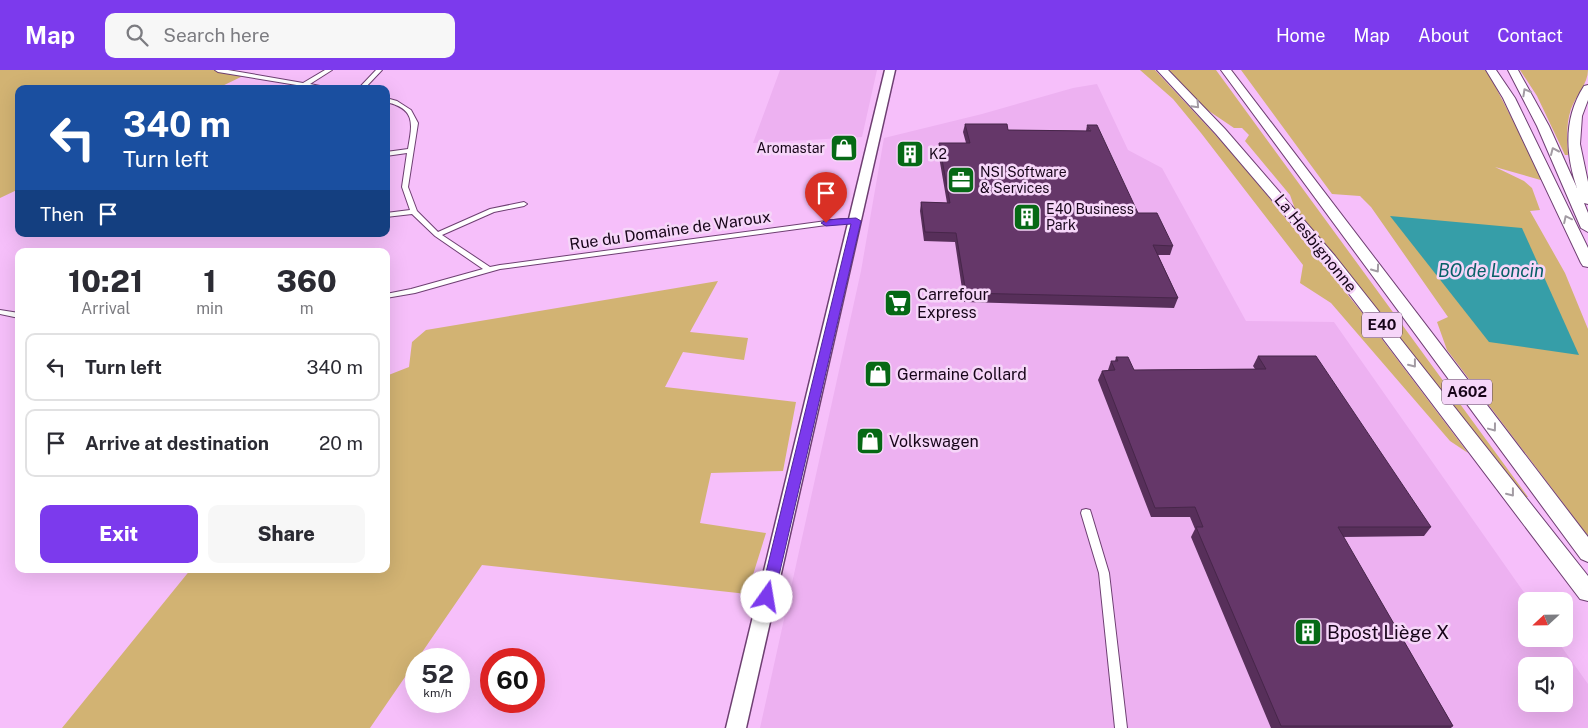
<!DOCTYPE html>
<meta charset="utf-8">
<style>
body{margin:0;font-family:"Public Sans",sans-serif;background:#f7f7f7;color:#2b2b33;height:100vh;display:flex;flex-direction:column;font-size:19px;white-space:nowrap}
*{box-sizing:border-box;margin:0}
p{font-size:16px;color:#7c7c81}
.icon{flex:none;width:28px;height:28px;fill:none;stroke:currentColor;stroke-width:2;stroke-linecap:round;stroke-linejoin:round}
.map{position:relative;flex:1;overflow:hidden}
.side{position:absolute;left:15px;top:178px;width:375px;height:325px;display:flex;flex-direction:column;background:#fff;border-radius:10px;box-shadow:0 5px 20px #0002}
.side>*{flex:none}
.banner{position:absolute;left:15px;top:15px;width:375px;height:152px;border-radius:10px;box-shadow:0 5px 20px #0002;background:#1a4fa0;color:#fff;overflow:hidden}
.needle{width:32px;rotate:248deg}
.controls{position:absolute;left:1518px;top:522px;display:grid;gap:10px}
.controls a{display:grid;place-items:center;width:55px;height:55px;border-radius:10px;background:#fff;box-shadow:0 5px 20px #0002;font-size:25px}
.speed{position:absolute;left:405px;top:578px;display:flex;gap:10px;font-size:25px;font-weight:700;text-align:center}
.speed>*{display:grid;place-content:center;width:65px;height:65px;border-radius:50%;background:#fff;box-shadow:0 5px 20px #0002;line-height:1}
.speed small{font-size:12px;font-weight:400}
.speed .limit{border:8px solid #d22;background:#fff;color:#111}
.pin{position:absolute;display:grid;place-items:center;width:42px;height:42px;color:#fff;margin:-51px -21px;border-radius:50% 50% 50% 0;rotate:-45deg;box-shadow:0 0 5px #0007}
.pin .icon{rotate:45deg}
.me{position:absolute;width:55px;margin:-28px;rotate:13deg;stroke-linejoin:round;filter:drop-shadow(0 0 4px #0008)}
.turn{display:flex;align-items:center;gap:18px;height:105px;padding:0 25px;font-size:22px}
.turn .icon{width:65px;height:65px;stroke-width:2.5}
.turn b{display:block;font-size:35px;line-height:42px}
.then{display:flex;align-items:center;height:48px;padding:0 25px;background:#0003;gap:10px;font-size:19px}
.eta{display:flex;justify-content:space-evenly;align-items:center;height:85px;text-align:center}
.eta b{font-size:30px;font-weight:800;line-height:35px}
.action{display:flex;gap:10px;margin-top:auto;padding:10px 25px}
.action a{flex:1;height:58px;border-radius:10px;background:#7c3aed;color:#fff;font-size:20px;font-weight:800;line-height:58px;text-align:center}
.action a+a{background:#f7f7f7;color:#2b2b33}
ul{padding:0;list-style:none}
li{display:flex;align-items:center;gap:15px;height:68px;margin:0 10px 8px;padding:0 15px;border:2px solid #e1e1e2;border-radius:10px}
li div{flex:1}
li b{display:block;font-size:19px}
li em{font-style:normal}
header{display:flex;align-items:center;gap:30px;box-sizing:border-box;height:70px;padding:0 25px;background:#7c3aed;color:#fff}
header strong{font-size:24px}
nav{display:flex;gap:28px;margin-inline-start:auto;font-size:18px}
.search{width:350px;height:45px;background:#f7f7f7;display:flex;align-items:center;gap:12px;box-sizing:border-box;padding:0 18px;border-radius:10px;color:#7c7c81;font-size:19px}
.map>svg:first-child{display:block}
.built{fill:#edb1f1;fill-rule:evenodd}
.green{fill:#d2b373}
.water{fill:#369ea8}
.lines{fill:none;stroke-linecap:round;stroke-linejoin:round}
.street-casing{stroke:#6e3f72;stroke-width:2}
.primary-casing{stroke:#6e3f72;stroke-width:3}
.highway-casing{stroke:#6e3f72;stroke-width:2}
.street{fill:#fff;fill-rule:evenodd}
.primary{fill:#fff;fill-rule:evenodd}
.highway{fill:#fff;fill-rule:evenodd}
.wall{fill:#572f5a}
.building{fill:#653769;stroke:#47264a}
.oneway{stroke:#a29ba3}
.route{fill:#7c3aed;stroke:#51269a}
.labels{text-anchor:middle;stroke-width:5;stroke-linejoin:round;paint-order:stroke}
.far-poi-label{font-size:14px;fill:#170519;stroke:#f6d6f9;text-anchor:start}
.shield{fill:#f6d6f9;stroke:#5a445c;stroke-width:1}
.shield-label{font-size:15px;font-weight:bold;fill:#170519}
.street-label{font-size:16px;fill:#170519;stroke:#f6d6f9}
.poi-label{font-size:16px;fill:#170519;stroke:#f6d6f9;text-anchor:start}
.water-label{font-size:18px;font-style:italic;fill:#086067;stroke:#f6d6f9}
.near-poi-label{font-size:19px;fill:#170519;stroke:#f6d6f9;text-anchor:start}
</style>
<header>
<strong>Map</strong>
<div class="search"><svg class="icon" aria-label="search" viewBox="0 0 24 24"><circle cx="10" cy="10" r="6"/><path d="M15 15l6 6"/></svg>Search here</div>
<nav><a>Home</a><a>Map</a><a>About</a><a>Contact</a></nav>
</header>
<div class="map">
<svg width="1588" height="658" viewBox="0 0 1588 658">
<rect width="100%" height="100%" fill="#f6bffa"/>
<path class="built" d="M780 0H877L862 67 753 73Z
M1097 14 1128 80 1162 98 1246 251 1334 252 1530 531H1526V569H1556L1588 614V658H760L861 201 884 68 982 44 1073 18ZM1526 596H1564V634H1526Z"/>
<path class="green" d="M0 0H214L245 5 216 19H19V119L0 128Z
M1140 0H1155L1221 71 1258 114 1360 240 1468 383 1450 371 1331 233 1300 213 1303 195 1201 63 1173 29Z
M1167 0H1216L1528 427H1523L1344 197 1295 139 1290 125 1245 71 1249 65 1242 58H1234L1203 37Z
M1241 0H1485L1491 8 1544 111 1495 97 1524 111 1532 118 1540 140 1530 141 1565 203 1588 259V466L1447 280 1437 252 1448 247 1371 137 1360 126 1332 124Z
M1520 0H1588C1588 14 1576 25 1571 39 1566 54 1567 69 1568 85H1565L1537 26Z
M718 211 690 262 748 268 744 290 683 282 665 317 796 332 783 401 711 403 700 453 766 463 747 524 482 495 370 658H62L191 499H386V306L409 297 412 272 426 260Z"/>
<path class="water" d="M1390 146 1522 158 1579 285 1489 272Z"/>
<g class="lines">
<g class="street-casing">
<path id="street" d="M215 0H228L303 13 325 0H332L310 14 335 19H321L218 2Z
M376 0H382L364 19H358Z
M386 28 397 31 411 40 418 53 408 117 417 141 438 162 490 139 524 132 527 134 524 136 494 142 442 165 490 197 500 195 841 149H856L859 151 856 153H841L500 199 415 223 386 228V224L411 219 483 199 435 166 412 144 386 147V143L410 140 402 117 407 83 386 86V82L408 79C412 55 417 39 386 32Z
M251 164H260L256 166Z
M0 240 19 243V248L0 244Z
M1086 439 1090 440 1091 443 1109 503 1127 658H1115L1099 503 1081 443 1082 440Z"/>
</g>
<g class="primary-casing">
<path id="primary" d="M885 0H895L746 658H726Z"/>
</g>
<g class="highway-casing">
<path id="highway" d="M1157 0H1168L1225 59 1335 186 1588 506V531L1580 529 1325 192 1216 64Z
M1221 0H1231L1588 467V492L1581 489Z
M1486 0H1496L1515 28 1588 178V197L1583 196 1581 193 1503 28Z
M1508 0H1518L1549 56 1577 118C1565 83 1564 47 1584 16L1588 15V30L1582 46 1580 74 1588 112V134L1584 133 1588 143V162L1581 158 1537 56Z"/>
</g>
<use href="#street" class="street"/>
<use href="#primary" class="primary"/>
<use href="#highway" class="highway"/>
</g>
<path class="wall" d="M965 54 1008 60 1086 61 1087 55 1138 143 1173 176 1170 185H1158L1178 228 1174 238 964 232 955 172 924 171 920 141 921 132 947 133 938 81 939 73H966L963 62Z
M1258 286 1431 457 1424 466 1343 467 1453 656 1451 658H1271L1191 467 1195 459 1190 447H1151L1098 310 1102 301 1108 300 1111 291H1115L1116 287 1134 300 1255 299 1253 296Z"/>
<path class="building" d="M965 54H1007L1008 60 1091 61 1087 55H1097L1138 143H1157L1173 176 1153 175 1178 228 966 223 956 163 925 162 921 132 950 133 939 73H970Z
M1258 286H1316L1431 457H1338L1453 656H1281L1196 457H1203L1195 437 1155 438 1102 301 1115 300 1111 291H1118L1116 287H1128L1134 300 1266 299Z"/>
<defs><path id="oneway-chevron" d="M-2-3.5L2.5 0L-2 3.5" fill="none" stroke-width="1.6" stroke-linecap="round" stroke-linejoin="round" transform="scale(1.25)"/></defs>
<g class="oneway">
<use href="#oneway-chevron" transform="translate(1526 22) rotate(-119)"/>
<use href="#oneway-chevron" transform="translate(1196 35) rotate(47)"/>
<use href="#oneway-chevron" transform="translate(1554 81) rotate(-114)"/>
<use href="#oneway-chevron" transform="translate(1567 149) rotate(-116)"/>
<use href="#oneway-chevron" transform="translate(1376 199) rotate(54)"/>
<use href="#oneway-chevron" transform="translate(1413 294) rotate(52)"/>
<use href="#oneway-chevron" transform="translate(1493 358) rotate(53)"/>
<use href="#oneway-chevron" transform="translate(1511 423) rotate(52)"/>
</g>
<path class="route" d="M856 148 861 151 774 527 772 531 767 533 762 531 760 527 851 154 826 156 821 153 826 150Z"/>
<defs>
<g id="shop-square" transform="scale(1.4375)"><rect x="-9" y="-9" width="18" height="18" rx="4" fill="#066915" stroke="#f6d6f9"/><path d="M-5-2.5h2.3a2.7 3.5 0 0 1 5.4 0H5L5.5 6h-11ZM-1.5-2.5h3a1.5 2.3 0 0 0-3 0Z" fill="#fff"/></g>
<g id="building-square" transform="scale(1.4375)"><rect x="-9" y="-9" width="18" height="18" rx="4" fill="#066915" stroke="#f6d6f9"/><path d="M-4-6H4V6H1V3H-1V6H-4ZM-2.5-4.3h1.7v1.8h-1.7ZM.8-4.3h1.7v1.8H.8ZM-2.5-1h1.7V.8h-1.7ZM.8-1h1.7V.8H.8Z" fill="#fff"/></g>
<g id="office-square" transform="scale(1.4375)"><rect x="-9" y="-9" width="18" height="18" rx="4" fill="#066915" stroke="#f6d6f9"/><path d="M-6-3h4V-5.5h4V-3h4V5H-6ZM-1-4.5V-3h2v-1.5ZM-6 0V1H6V0Z" fill="#fff"/></g>
<g id="supermarket-square" transform="scale(1.4375)"><rect x="-9" y="-9" width="18" height="18" rx="4" fill="#066915" stroke="#f6d6f9"/><path d="M-6-5.5h2.5l.6 2H6L4.5 2H-2.5L-4.4-4H-6ZM-1.5 3.2a1.3 1.3 0 1 0 .1 0ZM3 3.2a1.3 1.3 0 1 0 .1 0Z" fill="#fff"/></g>
</defs>
<g fill-rule="evenodd">
<use href="#shop-square" x="844" y="78"/>
<use href="#building-square" x="910" y="84"/>
<use href="#office-square" x="961" y="110"/>
<use href="#building-square" x="1027" y="147"/>
<use href="#supermarket-square" x="898" y="233"/>
<use href="#shop-square" x="878" y="304"/>
<use href="#shop-square" x="870" y="371"/>
<use href="#building-square" x="1308" y="562"/>
</g>
<g class="labels">
<g class="far-poi-label">
<text x="825" y="83" text-anchor="end">Aromastar</text>
<text x="929" y="89">K2</text>
<text x="980" y="107">NSI Software<tspan x="980" dy="16">&amp; Services</tspan></text>
<text x="1046" y="144">E40 Business<tspan x="1046" dy="16">Park</tspan></text>
</g>
<g class="shield">
<rect x="1362" y="242.5" width="40" height="25" rx="4"/>
<rect x="1442" y="309.5" width="50" height="25" rx="4"/>
</g>
<g class="shield-label">
<text x="1382" y="260">E40</text>
<text x="1467" y="327">A602</text>
</g>
<g class="street-label">
<text transform="translate(670 160) rotate(-8)" y="6">Rue du Domaine de Waroux</text>
<text transform="translate(1316 173) rotate(51)" y="6">La Hesbignonne</text>
</g>
<g class="poi-label">
<text x="917" y="230">Carrefour<tspan x="917" dy="18">Express</tspan></text>
<text x="897" y="310">Germaine Collard</text>
<text x="889" y="377">Volkswagen</text>
</g>
<g class="water-label">
<text x="1491" y="207">BO de Loncin</text>
</g>
<g class="near-poi-label">
<text x="1327" y="569">Bpost Liège X</text>
</g>
</g>
</svg>
<div class="controls">
<a><svg class="needle" viewBox="-14 -14 28 28"><path d="M0-13l5 13h-10z" fill="#e53935"/><path d="M0 13l5-13h-10z" fill="#7c7c81"/></svg></a>
<a><svg class="icon" aria-label="sound" viewBox="0 0 24 24"><path d="M4 9h4l5-4v14l-5-4H4zM17 9q2 3 0 6"/></svg></a>
</div>
<div class="speed"><div>52<small>km/h</small></div><div class="limit">60</div></div>
<div class="pin" style="left:826px;top:153px;background:#d93025"><svg class="icon" aria-label="arrive" viewBox="0 0 24 24"><path d="M6 21V4h12l-3 4 3 4H6"/></svg></div>
<svg class="me" style="left:767px;top:527px" viewBox="-20 -20 40 40"><circle r="19" fill="#fff"/><path d="M0-13L10 11 0 6-10 11z" fill="#7c3aed"/></svg>
<div class="banner">
<div class="turn"><svg class="icon" aria-label="left" viewBox="0 0 24 24"><path d="M17 20v-9H6M10 6l-5 5 5 5"/></svg><div><b>340 m</b>Turn left</div></div>
<div class="then">Then<svg class="icon" aria-label="arrive" viewBox="0 0 24 24"><path d="M6 21V4h12l-3 4 3 4H6"/></svg></div>
</div>
<section class="side">
<div class="eta">
<div><b>10:21</b><p>Arrival</p></div>
<div><b>1</b><p>min</p></div>
<div><b>360</b><p>m</p></div>
</div>
<ul>
<li><svg class="icon" aria-label="left" viewBox="0 0 24 24"><path d="M17 20v-9H6M10 6l-5 5 5 5"/></svg><div><b>Turn left</b></div><em>340 m</em></li>
<li><svg class="icon" aria-label="arrive" viewBox="0 0 24 24"><path d="M6 21V4h12l-3 4 3 4H6"/></svg><div><b>Arrive at destination</b></div><em>20 m</em></li>
</ul>
<div class="action"><a>Exit</a><a>Share</a></div>
</section>
</div>
